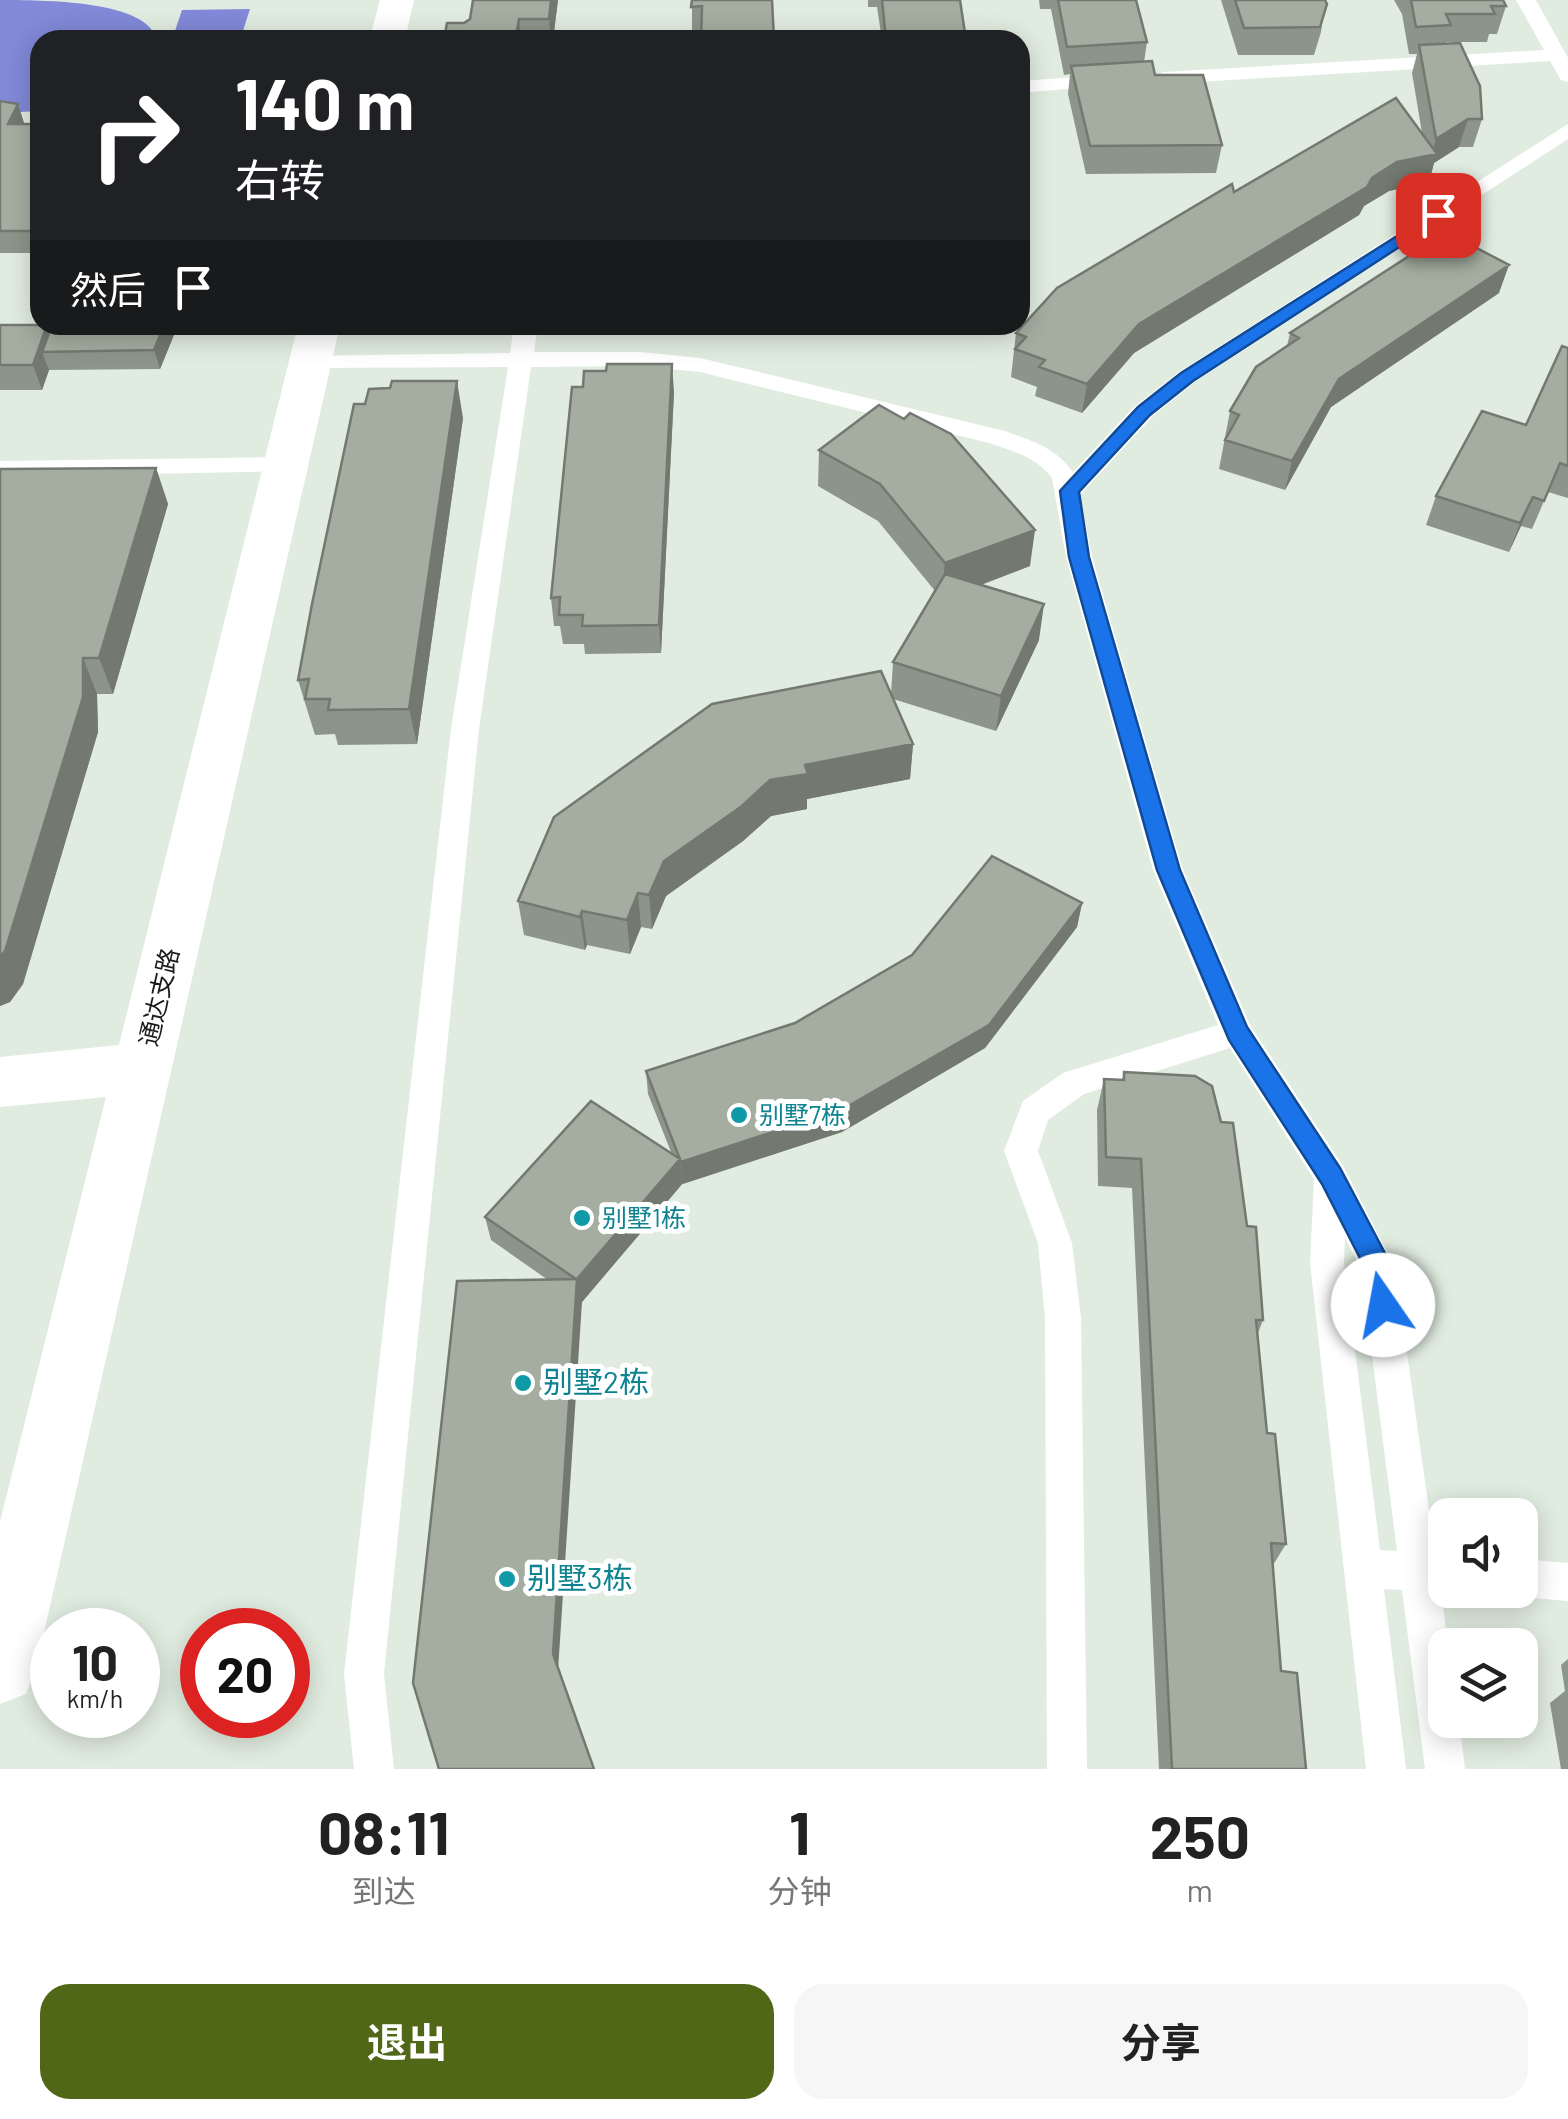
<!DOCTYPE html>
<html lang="zh">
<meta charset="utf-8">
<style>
body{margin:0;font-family:Barlow,"Noto Sans SC",sans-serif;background:#f6f6f6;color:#222;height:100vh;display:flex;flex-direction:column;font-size:38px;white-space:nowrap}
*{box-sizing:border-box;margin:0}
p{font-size:32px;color:#767676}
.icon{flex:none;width:55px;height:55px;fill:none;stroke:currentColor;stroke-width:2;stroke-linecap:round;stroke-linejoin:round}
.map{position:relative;height:1769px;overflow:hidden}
.drawer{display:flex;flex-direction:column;background:#fff;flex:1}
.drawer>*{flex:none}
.guide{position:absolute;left:30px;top:30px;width:1000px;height:305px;border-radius:30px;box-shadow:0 5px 25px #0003;background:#202124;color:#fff;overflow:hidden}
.controls{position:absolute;left:1428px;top:1498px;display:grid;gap:20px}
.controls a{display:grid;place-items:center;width:110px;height:110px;border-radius:20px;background:#fff;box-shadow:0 5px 25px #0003;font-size:50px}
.speed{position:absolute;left:30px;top:1608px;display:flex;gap:20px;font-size:50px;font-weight:700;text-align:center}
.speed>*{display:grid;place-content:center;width:130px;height:130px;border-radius:50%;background:#fff;box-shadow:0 5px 25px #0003;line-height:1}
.speed small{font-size:25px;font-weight:400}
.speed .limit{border:15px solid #d22;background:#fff;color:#111}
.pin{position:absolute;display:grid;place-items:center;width:85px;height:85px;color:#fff;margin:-42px;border-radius:20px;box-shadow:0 5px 15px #0006}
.me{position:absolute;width:110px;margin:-55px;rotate:348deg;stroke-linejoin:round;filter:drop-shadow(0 0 8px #0008)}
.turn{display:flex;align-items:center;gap:35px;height:210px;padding:0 40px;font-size:45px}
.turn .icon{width:130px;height:130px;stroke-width:2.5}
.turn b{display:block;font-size:70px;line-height:85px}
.then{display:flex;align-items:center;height:95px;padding:0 40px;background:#0003;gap:20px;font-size:38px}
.eta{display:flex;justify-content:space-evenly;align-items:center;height:170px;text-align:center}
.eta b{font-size:60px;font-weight:700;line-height:70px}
.action{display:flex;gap:20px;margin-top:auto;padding:20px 40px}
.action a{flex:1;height:115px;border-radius:30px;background:#506717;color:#fff;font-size:40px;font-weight:700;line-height:115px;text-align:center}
.action a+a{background:#f6f6f6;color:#222}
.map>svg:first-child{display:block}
.pitch{fill:#8189d8}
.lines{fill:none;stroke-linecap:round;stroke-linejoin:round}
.service{fill:#fff;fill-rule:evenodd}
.minor{fill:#fff;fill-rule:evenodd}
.wall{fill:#8d958a}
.shaded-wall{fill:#737970}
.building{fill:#a4ada0;stroke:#737970;stroke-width:2.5}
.route{fill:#1a73e8;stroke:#114b97;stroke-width:2.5}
.culture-dot{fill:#0f9aa8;stroke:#fff;stroke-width:4}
.labels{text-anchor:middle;stroke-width:10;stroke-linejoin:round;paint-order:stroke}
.street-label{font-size:25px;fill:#1b1b1b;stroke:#fff}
.culture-label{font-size:25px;fill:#0d838f;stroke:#fff;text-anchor:start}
.near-culture-label{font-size:30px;fill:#0d838f;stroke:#fff;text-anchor:start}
</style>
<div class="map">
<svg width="1568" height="1769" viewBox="0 0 1568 1769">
<rect width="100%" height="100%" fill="#e1ece0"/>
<path class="pitch" d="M0 0C40 0 150 0 156 40H40V111L0 113Z
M250 9 240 40H172L182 10Z"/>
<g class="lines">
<path class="service" d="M1516 0H1536L1568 58V82L1561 80 1550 61 1163 84 1153 78 1163 72 1544 50Z
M1107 75 1117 81 1114 85 1020 93V81Z
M1568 124V139L1195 382 1153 416 1080 495 1092 557 1183 870 1250 1025 1343 1166 1395 1267 1435 1553 1445 1554V1590H1450L1441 1592 1448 1645H1445V1720H1459L1465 1769H1425L1402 1590 1384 1589 1406 1769H1366L1310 1263 1314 1179 1230 1048 1084 1094 1048 1120 1038 1151 1072 1243 1081 1318 1087 1769H1047L1045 1318 1038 1243 1004 1151 1023 1101 1063 1073 1218 1025 1153 870 1066 557 1052 478C1036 457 1013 451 989 443L700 372 640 366 531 367 479 729 384 1674 394 1769H354L344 1674 451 729 508 367 311 368 303 366 299 361 303 356 510 353 514 325H538L534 352H640L700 358 1005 431C1032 441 1055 447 1073 472L1135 406 1179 372ZM1345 1238 1361 1269 1397 1551 1380 1550 1344 1263Z
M286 457 295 459 298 465 295 471 0 477V461Z
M1520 1559 1568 1563V1601L1520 1597 1506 1592 1520 1590Z"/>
<path class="minor" d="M380 0H414L405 40H369Z
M298 325H340L36 1668 26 1694 0 1704V1522L106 1097 0 1107V1057L119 1045Z"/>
</g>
<path class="wall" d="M558 0 553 40H435L470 19Z
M692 0H772L701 34H692Z
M868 0H960L966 40H882L877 7H868Z
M1039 0H1136L1147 42 1144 62 1222 145 1216 173 1086 174 1068 94 1070 74 1064 75 1051 9H1040Z
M1221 0H1325L1321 32 1314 55H1238Z
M1394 0H1503L1506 6 1497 34H1489L1487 42H1446V44L1482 119 1473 147H1459L1434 163 1429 182 1389 191 1364 206 1359 215 1134 353 1082 413 1035 396 1037 387 1011 377 1016 333 1234 192 1422 133 1412 73 1417 54H1409L1402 14Z
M0 101 18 104 24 124H40V253H0Z
M1499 293 1331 407 1285 490 1219 469 1230 411 1287 346 1290 333Z
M0 325H47L50 332 52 325H178L160 369 49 370 42 390H0Z
M1568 348V498L1548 492 1532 529 1521 526 1509 552 1426 525 1436 496 1526 425Z
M674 392 661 653 585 654 584 644H563L560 626H554L551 598Z
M463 418 417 744 338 745 335 734 315 735 298 680Z
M819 450 1030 566 981 585 1039 640 996 731 893 699 913 744 910 779 807 799V809L771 816 743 841 666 896 652 929 641 927 630 954 587 945 585 950 524 935 518 901 891 694 893 662 935 591 878 521 818 486Z
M156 468 168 504 113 694H97L98 732 23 984 10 1002 0 1006V469Z
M1082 903 1077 927 985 1048 842 1132 683 1183 582 1302 439 1769 548 1280 491 1240 485 1217 671 1152 648 1094 646 1071 795 1023Z
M1124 1072 1247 1226 1263 1320 1258 1333 1267 1433 1286 1544 1273 1565 1281 1671 1306 1769H1159L1132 1188 1098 1186 1097 1110 1104 1079 1122 1080Z
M1568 1659V1769H1561L1550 1703 1565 1691 1561 1665Z"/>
<path class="shaded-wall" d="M551 0H558L553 40H551L549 19Z
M519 19 521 40H515Z
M18 104 25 126 8 124Z
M1468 119 1459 147 1434 163 1429 182 1389 191 1364 206 1359 215 1134 353 1082 413 1087 384 1139 324 1397 162 1431 155 1436 139Z
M1509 265 1499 293 1331 407 1285 490 1292 461 1339 379Z
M47 325 56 350 42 352 49 370 42 390 33 365Z
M164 325H178L160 369 154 350Z
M672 364 674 392 661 653 659 625Z
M457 381 463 418 417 744 409 709Z
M156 468 168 504 113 694 99 658Z
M1533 497 1521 526 1509 552 1520 523Z
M1035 530 1030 566 941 600 945 563Z
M1044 604 1039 640 996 731 1001 696Z
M83 658 97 694 98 732 23 984 10 1002 0 1006V957Z
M913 744 910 779 807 799V809L771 816 743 841 666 896 652 929 649 895 664 861 770 780 805 765Z
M638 893 641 927 630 954 627 920Z
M1082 903 1077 927 985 1048 842 1132 683 1184 681 1162Z
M582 911 587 945 585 950 580 917Z
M680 1159 683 1183 582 1302 558 1671 553 1654 577 1279Z"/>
<path class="building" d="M473 0H551L549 19H519L515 40H435L437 34H445L447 23H464L470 19Z
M692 0H772L774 40H701L702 6 691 7Z
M882 0H960L966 40H886Z
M1058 0H1136L1147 42 1067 47Z
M1235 0H1325L1327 4 1320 27 1244 28Z
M1411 0H1503L1506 6H1491L1495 14H1446L1451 25 1416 27Z
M1460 43 1480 86 1482 119H1468L1436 139 1419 45Z
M1152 61 1155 75H1203L1222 145 1090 146 1071 66Z
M1396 98 1437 154 1397 162 1372 178 1367 187 1139 324 1087 384 1039 367 1045 360 1015 349 1026 337 1016 333 1057 288 1232 184 1234 192Z
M0 101 18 104 8 124H40V231H0Z
M1454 236 1509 265 1339 379 1292 461 1225 440 1239 415 1230 411 1256 367 1299 338 1290 333 1423 247 1434 251Z
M0 325H47L33 365H0Z
M52 325H164L154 350 42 352Z
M1562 346 1568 348V466L1560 463 1544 501 1533 497 1520 523 1436 496 1482 411 1526 425Z
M607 364H672L659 625 582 626 583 615H559L560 597 551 598 572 387H583L584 371H606Z
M392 381H457L409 709 328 710 330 699H305L309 679 298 680 312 604 354 404H365L369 389 390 388Z
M879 405 904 419 910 413 951 434 1035 530 945 563 880 484 819 450Z
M156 468 99 658H83V697L5 951 0 957V469Z
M945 574 1044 604 1001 696 893 662Z
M881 671 913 744 805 765 808 774 770 780 742 806 664 861 649 895 638 893 627 920 582 911 580 917 518 901 554 817 712 704Z
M992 856 1082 903 989 1025 843 1109 681 1162 646 1071 795 1023 912 955Z
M1124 1072 1195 1076 1212 1086 1221 1122 1233 1123 1247 1226 1256 1227 1263 1320H1256L1267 1433 1275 1434 1286 1544 1271 1543 1281 1671 1297 1673 1306 1769H1172L1141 1159 1106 1157 1104 1079 1124 1080Z
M591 1101 680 1159 577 1279 553 1654 594 1769H439L413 1683 457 1281 576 1279 485 1217Z"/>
<path class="route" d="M1438 210 1444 212V218L1193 381 1150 415 1079 492 1089 557 1180 870 1247 1027 1340 1168 1388 1259 1397 1305 1393 1314 1383 1317 1374 1314 1365 1268 1322 1184 1229 1040 1157 870 1069 557 1060 491 1138 407 1181 373Z"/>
<g class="culture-dot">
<circle cx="739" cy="1115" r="10"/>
<circle cx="582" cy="1218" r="10"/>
<circle cx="523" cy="1383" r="10"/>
<circle cx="507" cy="1579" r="10"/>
</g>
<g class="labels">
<g class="street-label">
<text transform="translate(159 997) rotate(-77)" y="9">通达支路</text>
</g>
<g class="culture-label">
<text x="759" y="1124">别墅7栋</text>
<text x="602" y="1227">别墅1栋</text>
</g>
<g class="near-culture-label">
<text x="543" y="1393">别墅2栋</text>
<text x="527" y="1589">别墅3栋</text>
</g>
</g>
</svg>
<div class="controls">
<a><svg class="icon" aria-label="sound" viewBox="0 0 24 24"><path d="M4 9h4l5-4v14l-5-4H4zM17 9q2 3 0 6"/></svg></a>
<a><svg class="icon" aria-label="layers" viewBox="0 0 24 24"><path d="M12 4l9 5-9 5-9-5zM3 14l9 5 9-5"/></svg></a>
</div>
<div class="speed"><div>10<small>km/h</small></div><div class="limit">20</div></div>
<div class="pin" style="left:1438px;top:215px;background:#d93025"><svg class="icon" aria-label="arrive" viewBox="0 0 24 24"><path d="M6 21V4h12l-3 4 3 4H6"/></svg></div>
<svg class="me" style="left:1383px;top:1305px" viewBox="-20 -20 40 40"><circle r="19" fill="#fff"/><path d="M0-13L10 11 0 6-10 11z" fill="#1a73e8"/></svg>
<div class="guide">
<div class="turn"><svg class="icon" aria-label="right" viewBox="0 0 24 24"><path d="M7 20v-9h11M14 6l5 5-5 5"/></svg><div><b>140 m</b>右转</div></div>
<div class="then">然后<svg class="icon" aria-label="arrive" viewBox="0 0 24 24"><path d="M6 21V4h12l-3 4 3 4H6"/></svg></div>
</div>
</div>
<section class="drawer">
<div class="eta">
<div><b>08:11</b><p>到达</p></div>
<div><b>1</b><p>分钟</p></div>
<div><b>250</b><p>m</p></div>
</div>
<div class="action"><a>退出</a><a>分享</a></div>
</section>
